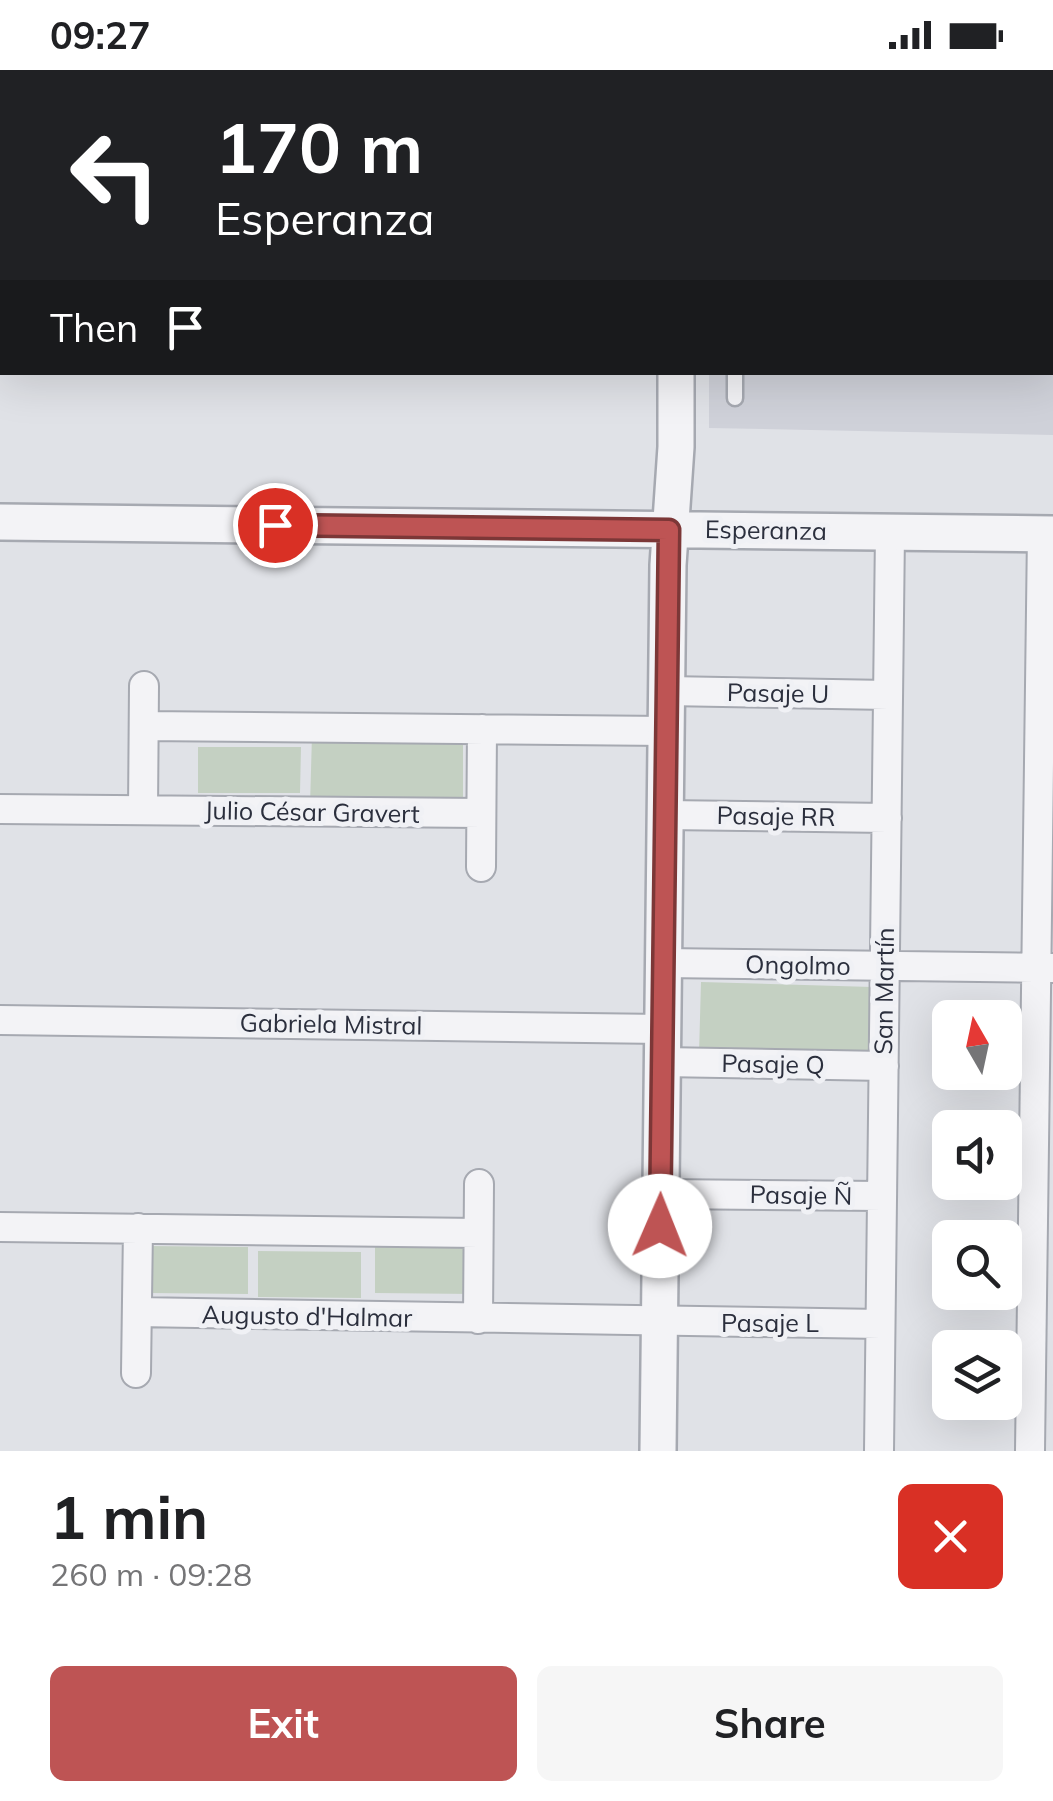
<!DOCTYPE html>
<meta charset="utf-8">
<style>
body{margin:0;font-family:Mulish,sans-serif;background:#f6f6f6;color:#202124;height:100vh;display:flex;flex-direction:column;font-size:38px;white-space:nowrap}
*{box-sizing:border-box;margin:0}
p{font-size:32px;color:#757577}
.icon{flex:none;width:55px;height:55px;fill:none;stroke:currentColor;stroke-width:2;stroke-linecap:round;stroke-linejoin:round}
.map{position:relative;height:1381px;overflow:hidden}
.side{display:flex;flex-direction:column;background:#fff;flex:1}
.side>*{flex:none}
.banner{position:absolute;left:0px;top:0px;width:1055px;height:305px;box-shadow:0 10px 40px #0002;background:#202124;color:#fff;overflow:hidden}
.needle{width:65px;rotate:351deg}
.fabs{position:absolute;left:932px;top:930px;display:grid;gap:20px}
.fabs a{display:grid;place-items:center;width:90px;height:90px;border-radius:15px;background:#fff;box-shadow:0 10px 40px #0002;font-size:50px}
.pin{position:absolute;display:grid;place-items:center;width:85px;height:85px;color:#fff;margin:-42px;border:5px solid #fff;border-radius:50%;box-shadow:0 2px 10px #0007}
.me{position:absolute;width:110px;margin:-55px;rotate:1deg;stroke-linejoin:round;filter:drop-shadow(0 0 8px #0008)}
.turn{display:flex;align-items:center;gap:35px;height:210px;padding:0 50px;font-size:45px}
.turn .icon{width:130px;height:130px;stroke-width:2.5}
.turn b{display:block;font-size:70px;line-height:85px}
.then{display:flex;align-items:center;height:95px;padding:0 50px;background:#0003;gap:20px;font-size:38px}
.round{display:grid;place-items:center;flex:none;width:105px;height:105px;border-radius:15px;background:#f6f6f6}
.headline{display:flex;align-items:center;justify-content:space-between;height:170px;padding:0 50px}
h1{font-size:60px;font-weight:700;line-height:75px}
.primary-button{display:flex;gap:20px;margin-top:auto;padding:20px 50px}
.primary-button a{flex:1;height:115px;border-radius:15px;background:#be5454;color:#fff;font-size:40px;font-weight:700;line-height:115px;text-align:center}
.primary-button a+a{background:#f6f6f6;color:#202124}
.status{display:flex;justify-content:space-between;align-items:center;height:70px;padding:0 50px;background:#fff;direction:ltr}
.status svg{height:28px;fill:currentColor}
.map>svg:first-child{display:block}
.built{fill:#cfd1d9}
.green{fill:#c4d0c2}
.lines{fill:none;stroke-linecap:round;stroke-linejoin:round}
.service-casing{stroke:#a6a9b1;stroke-width:19}
.minor-casing{stroke:#a6a9b1;stroke-width:32}
.tertiary-casing{stroke:#a6a9b1;stroke-width:40}
.service{stroke:#f3f3f6;stroke-width:14}
.minor{stroke:#f3f3f6;stroke-width:28}
.tertiary{stroke:#f3f3f6;stroke-width:35}
.route-casing{stroke:#7c3737;stroke-width:25}
.route{stroke:#be5454;stroke-width:18}
.labels{text-anchor:middle;stroke-width:10;stroke-linejoin:round;paint-order:stroke}
.street-label{font-size:25px;fill:#2b2f3d;stroke:#f0f1f5}
</style>
<div class="status"><b>09:27</b><svg viewBox="0 0 49 12"><path d="M0 12V9h3v3zM5 12V6h3v6zM10 12V3h3v9zM15 12V0h3v12zM26 1h20v11H26zM47 4h2v5h-2z"/></svg></div>
<div class="map">
<svg width="1053" height="1381" viewBox="0 0 1053 1381">
<rect width="100%" height="100%" fill="#e0e2e7"/>
<path class="built" d="M711 0H1053V365L709 358V303L1052 302V2H711Z"/>
<path class="green" d="M312 665 463 672V733L310 736Z
M198 677H301L300 723H198Z
M701 912 872 917 870 988 699 984Z
M149 1176 248 1177V1224L149 1223Z
M375 1177 474 1178V1224L375 1223Z
M258 1181 361 1182V1228L258 1227Z"/>
<g class="lines">
<g class="service-casing">
<path id="service" d="M739 2V0
M809 2V0
M1052 18H1053
M1052 275H1053
M735 328V302"/>
</g>
<g class="minor-casing">
<path id="minor" d="M0 113H2
M0 261H2
M667 621 888 625
M144 656 666 661
M0 739 481 743
M143 740 144 616
M665 745 887 748
M481 797 482 659
M663 893 1052 898
M0 950 663 959
M662 992 884 996
M661 1124 882 1126
M0 1157 478 1163
M137 1242 880 1254
M478 1249 479 1114
M136 1303 138 1158
M879 1381 890 462
M1030 1381 1042 463"/>
</g>
<g class="tertiary-casing">
<path id="tertiary" d="M679 2V0
M0 452 1053 464
M658 1381 668 495 676 377V302"/>
</g>
<use href="#service" class="service"/>
<use href="#minor" class="minor"/>
<use href="#tertiary" class="tertiary"/>
</g>
<g class="lines">
<g class="route-casing">
<path id="route" d="M275 455 669 460 660 1156"/>
</g>
<use href="#route" class="route"/>
</g>
<g class="labels">
<g class="street-label">
<text transform="translate(766 460) rotate(1)" y="9">Esperanza</text>
<text transform="translate(778 623) rotate(1)" y="9">Pasaje U</text>
<text transform="translate(312 742) rotate(1)" y="9">Julio César Gravert</text>
<text transform="translate(776 746) rotate(1)" y="9">Pasaje RR</text>
<text transform="translate(798 895) rotate(1)" y="9">Ongolmo</text>
<text transform="translate(884 921) rotate(-89)" y="9">San Martín</text>
<text transform="translate(331 954) rotate(1)" y="9">Gabriela Mistral</text>
<text transform="translate(773 994) rotate(1)" y="9">Pasaje Q</text>
<text transform="translate(801 1125) rotate(1)" y="9">Pasaje Ñ</text>
<text transform="translate(307 1246) rotate(1)" y="9">Augusto d'Halmar</text>
<text x="770" y="1262">Pasaje L</text>
</g>
</g>
</svg>
<div class="fabs">
<a><svg class="needle" viewBox="-14 -14 28 28"><path d="M0-13l5 13h-10z" fill="#e53935"/><path d="M0 13l5-13h-10z" fill="#757577"/></svg></a>
<a><svg class="icon" aria-label="sound" viewBox="0 0 24 24"><path d="M4 9h4l5-4v14l-5-4H4zM17 9q2 3 0 6"/></svg></a>
<a><svg class="icon" aria-label="search" viewBox="0 0 24 24"><circle cx="10" cy="10" r="6"/><path d="M15 15l6 6"/></svg></a>
<a><svg class="icon" aria-label="layers" viewBox="0 0 24 24"><path d="M12 4l9 5-9 5-9-5zM3 14l9 5 9-5"/></svg></a>
</div>
<div class="pin" style="left:275px;top:455px;background:#d93025"><svg class="icon" aria-label="arrive" viewBox="0 0 24 24"><path d="M6 21V4h12l-3 4 3 4H6"/></svg></div>
<svg class="me" style="left:660px;top:1156px" viewBox="-20 -20 40 40"><circle r="19" fill="#fff"/><path d="M0-13L10 11 0 6-10 11z" fill="#be5454"/></svg>
<div class="banner">
<div class="turn"><svg class="icon" aria-label="left" viewBox="0 0 24 24"><path d="M17 20v-9H6M10 6l-5 5 5 5"/></svg><div><b>170 m</b>Esperanza</div></div>
<div class="then">Then<svg class="icon" aria-label="arrive" viewBox="0 0 24 24"><path d="M6 21V4h12l-3 4 3 4H6"/></svg></div>
</div>
</div>
<section class="side">
<div class="headline"><div><h1>1 min</h1><p>260 m · 09:28</p></div><a class="round" style="background:#d93025;color:#fff"><svg class="icon" aria-label="close" viewBox="0 0 24 24"><path d="M6 6l12 12M18 6L6 18"/></svg></a></div>
<div class="primary-button"><a>Exit</a><a>Share</a></div>
</section>
